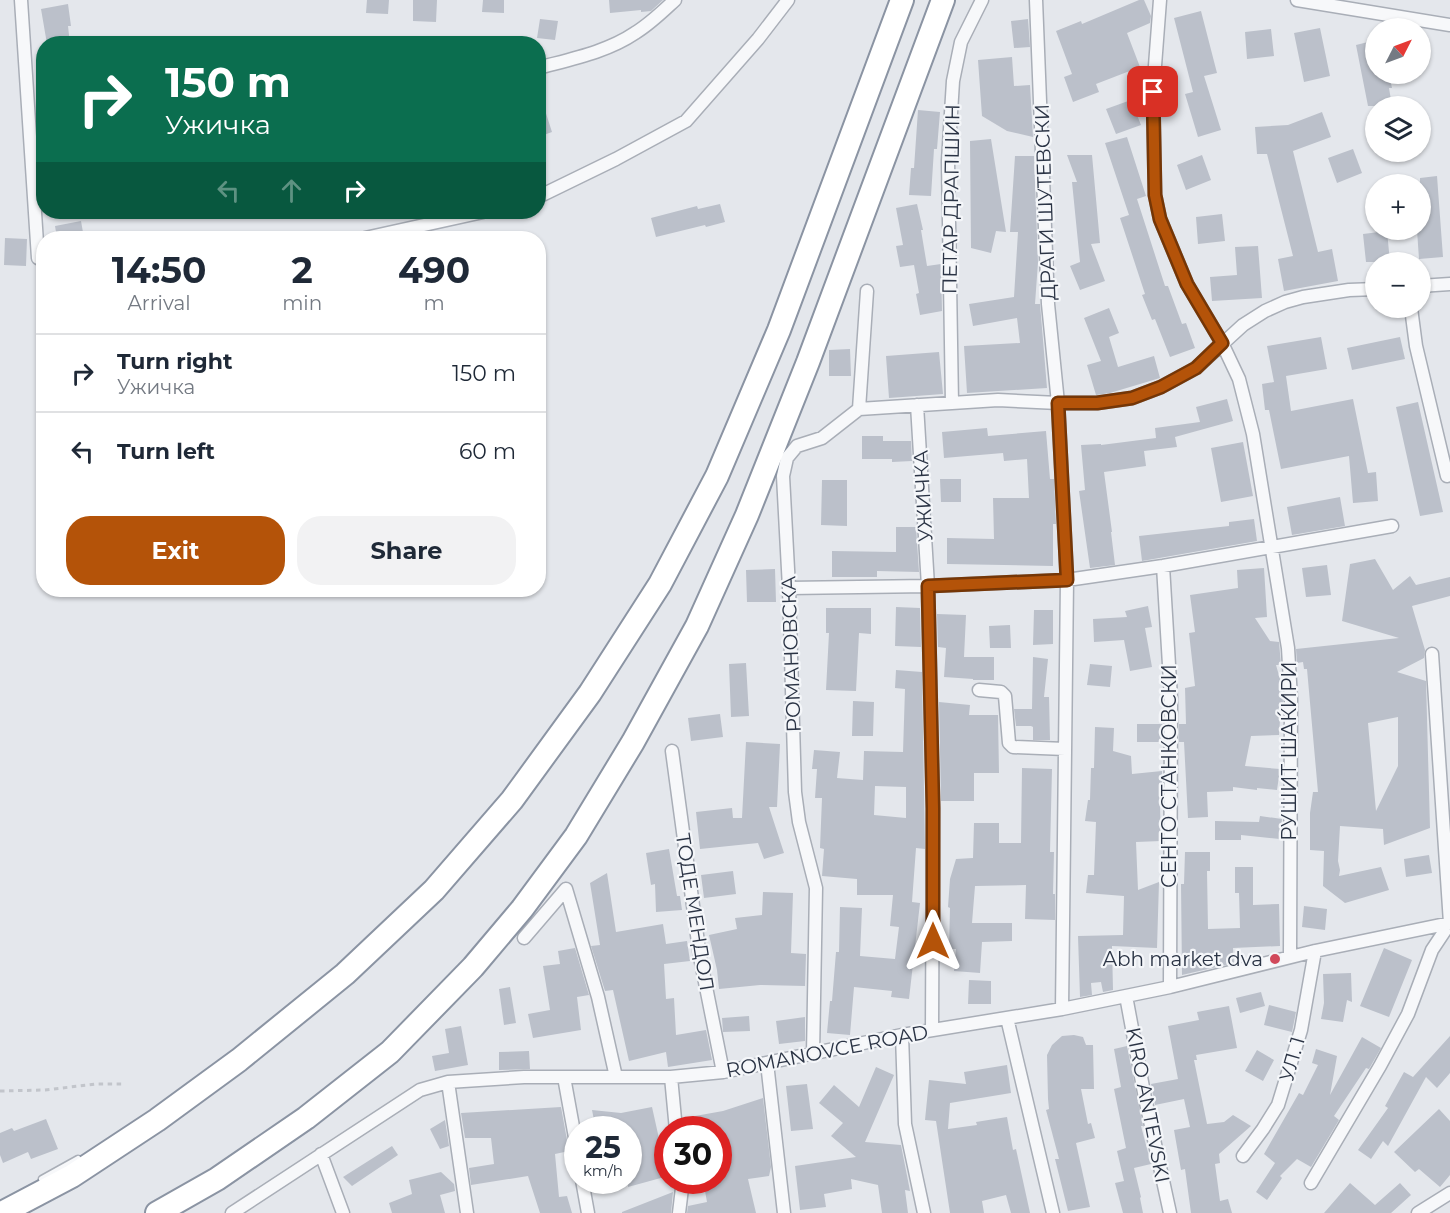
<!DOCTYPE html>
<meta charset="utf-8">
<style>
body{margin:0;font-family:Montserrat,sans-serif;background:#f2f2f3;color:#1f2937;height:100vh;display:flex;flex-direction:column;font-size:22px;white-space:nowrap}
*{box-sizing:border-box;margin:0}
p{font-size:20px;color:#747a83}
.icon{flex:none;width:33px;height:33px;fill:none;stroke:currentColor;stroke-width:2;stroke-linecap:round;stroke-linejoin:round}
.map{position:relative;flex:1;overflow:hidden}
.details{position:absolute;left:36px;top:231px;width:510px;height:366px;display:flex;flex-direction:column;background:#fff;border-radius:24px;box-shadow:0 2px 4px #0004}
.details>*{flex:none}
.hud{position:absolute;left:36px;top:36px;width:510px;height:183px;border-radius:24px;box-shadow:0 2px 4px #0004;background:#0b6e4f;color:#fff;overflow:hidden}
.needle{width:39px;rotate:48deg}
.buttons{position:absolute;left:1365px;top:18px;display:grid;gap:12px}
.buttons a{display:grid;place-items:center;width:66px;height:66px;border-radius:50%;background:#fff;box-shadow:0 2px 4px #0004;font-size:30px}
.speed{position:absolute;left:564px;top:1116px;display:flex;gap:12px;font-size:30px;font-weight:700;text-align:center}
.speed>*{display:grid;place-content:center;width:78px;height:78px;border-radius:50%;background:#fff;box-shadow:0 2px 4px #0004;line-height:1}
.speed small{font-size:15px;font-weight:400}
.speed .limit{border:9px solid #d22;background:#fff;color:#111}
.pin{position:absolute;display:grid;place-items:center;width:51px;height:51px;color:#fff;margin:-26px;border-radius:12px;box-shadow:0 3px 9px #0006}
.me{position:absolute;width:66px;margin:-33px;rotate:0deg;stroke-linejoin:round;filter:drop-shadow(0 0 4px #0008)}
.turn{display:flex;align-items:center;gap:21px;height:126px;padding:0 30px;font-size:27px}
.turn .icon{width:78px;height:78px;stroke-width:2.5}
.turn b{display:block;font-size:42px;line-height:51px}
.lanes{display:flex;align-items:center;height:57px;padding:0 30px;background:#0003;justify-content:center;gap:30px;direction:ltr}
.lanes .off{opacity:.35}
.eta{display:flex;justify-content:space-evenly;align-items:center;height:102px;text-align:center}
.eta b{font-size:36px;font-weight:700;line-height:42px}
.cta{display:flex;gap:12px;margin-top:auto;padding:12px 30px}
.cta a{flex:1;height:69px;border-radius:24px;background:#b45309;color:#fff;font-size:24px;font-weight:700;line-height:69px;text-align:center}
.cta a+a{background:#f2f2f3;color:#1f2937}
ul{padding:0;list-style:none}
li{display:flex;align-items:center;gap:18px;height:78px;padding:0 30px;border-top:2px solid #e0e1e3}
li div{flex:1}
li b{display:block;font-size:22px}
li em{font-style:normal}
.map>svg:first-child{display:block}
.building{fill:#bbc0ca;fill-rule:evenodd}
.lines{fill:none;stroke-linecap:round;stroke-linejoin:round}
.lane-casing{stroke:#a9aeb7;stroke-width:9}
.street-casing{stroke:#a9aeb7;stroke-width:15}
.highway-casing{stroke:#8b94a3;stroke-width:26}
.path{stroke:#c2c5cb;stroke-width:3;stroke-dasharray:4.5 4.5;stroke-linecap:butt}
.lane{stroke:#f7f8fa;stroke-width:6}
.street{stroke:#f7f8fa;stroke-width:12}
.highway{stroke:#fff;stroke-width:22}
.route-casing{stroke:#753606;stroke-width:15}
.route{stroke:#b45309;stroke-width:10}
.poi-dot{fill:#d1495b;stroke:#f4f6f9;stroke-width:2}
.labels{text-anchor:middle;stroke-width:4.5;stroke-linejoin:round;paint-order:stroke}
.street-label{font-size:20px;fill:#2b3445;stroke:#f4f6f9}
.poi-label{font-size:20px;fill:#2b3445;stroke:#f4f6f9;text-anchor:end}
</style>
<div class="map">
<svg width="1450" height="1213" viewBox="0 0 1450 1213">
<rect width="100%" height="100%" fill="#e4e7ec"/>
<path class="building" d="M367 0H389L388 14 366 13Z
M413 0H437L436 22 413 21Z
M483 0H504V13L482 12Z
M609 0H663L651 11 641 12V10L610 13Z
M1139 0H1144L1151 16 1150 23 1127 33 1140 67 1096 84 1099 92 1073 102 1064 77 1072 74 1056 31 1081 21 1082 24Z
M68 4 71 26H68L70 44H47L41 9Z
M1201 11 1217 73 1204 76 1221 130 1198 137 1185 94 1193 92 1174 18Z
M540 19 558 21 555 40 537 38Z
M1028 19 1030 47 1014 48 1011 21Z
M1320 28 1330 76 1304 82 1294 33Z
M1271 29 1274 56 1247 59 1245 32Z
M1376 40V74H1389L1392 88H1389L1392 106H1368L1356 45Z
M1012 57 1014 86 1030 85 1033 137 1007 131 982 116 978 60Z
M538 98H541L552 132 538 137Z
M1131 100 1141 125 1116 134 1106 109Z
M918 110 940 112 937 149H934L931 196 909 195 911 168H914Z
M1322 112 1331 137 1293 151 1318 252 1332 249 1338 281 1284 291 1278 259 1293 256 1267 154H1257L1255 127 1288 125Z
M1127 137 1146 196 1137 199 1165 286H1168L1182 324 1186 323 1195 348 1170 357 1155 319 1152 320 1142 295 1145 294 1120 218 1129 215 1105 143Z
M991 139 1006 232 996 231 991 253 971 248 970 141Z
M1353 149 1362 173 1337 183 1328 158Z
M1067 155H1092L1100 243 1091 244 1105 281 1080 290 1070 266 1080 262 1072 182H1077Z
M1202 155 1211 180 1186 190 1177 165Z
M1015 156H1034L1038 262 1035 304H1040L1047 388 967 393 964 346 1020 343 1017 318 973 326 969 304 1014 297 1018 232H1010Z
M1437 176 1443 257 1419 259 1417 230H1420V178Z
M720 204 725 222 706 227 705 225 656 237 651 218 697 206 698 209Z
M917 204 923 230H921L927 266 941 264V266L942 311 920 315 916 294 919 293 914 265 900 267 896 246 903 245 896 208Z
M1222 214 1225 241 1198 244 1196 217Z
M81 221 84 238H57L55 226Z
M1387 231 1390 262H1366L1363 234Z
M5 238 27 239 26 266 4 265Z
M1258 246 1262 298 1212 301 1210 277 1237 275 1235 247Z
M1109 308 1119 333 1109 337 1118 367 1154 356 1160 378 1110 393 1096 395 1087 365 1101 361 1084 318Z
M1321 337 1327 369 1286 376 1291 411 1353 399 1368 473 1376 472 1378 501 1353 503 1349 456 1281 469 1269 410H1265L1262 384 1274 382 1267 346Z
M1400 337 1405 359 1352 370 1347 348Z
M850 349 851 376H829V350Z
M939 352 943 394 889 398 886 356Z
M1227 399 1233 421 1175 437 1177 447 1144 451 1146 466 1104 472 1112 532H1111L1115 565 1090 568 1079 491 1085 490 1081 445 1101 444V445L1156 438 1155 428 1200 422 1196 407Z
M1418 402 1443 512 1420 516 1396 407Z
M987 428 988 436 1046 431 1050 479H1054L1056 524H1053V566L947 564V538L994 539 993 498H1029L1027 459 1004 461 1003 453 944 458 942 432Z
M862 436H883V441H911L912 461 892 462V459H862Z
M1243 442 1253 496 1221 502 1211 448Z
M940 479H961V502H941Z
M822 480H847V526L821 525Z
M1340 497 1345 526 1292 535 1287 507Z
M1254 519 1257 541 1142 561 1139 536 1229 526V522Z
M896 527H916L919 572 877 571V577H832V551L896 552Z
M1375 559 1393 590 1410 576 1416 585 1450 577V596L1412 606 1425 650 1424 658 1397 672 1426 681 1430 828 1384 845 1383 829 1340 826 1338 861 1340 870 1339 876 1381 867 1389 890 1345 903 1323 886 1324 851 1310 850V813L1313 792H1318L1307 669H1304L1303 662 1297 663 1296 649 1399 638 1342 621 1350 564ZM1398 717V766L1376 811 1368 723Z
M1327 565 1331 595 1306 597 1302 568Z
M1264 568 1267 617 1255 618 1270 641 1279 642 1281 665H1276L1282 686 1283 703 1281 704 1279 735 1251 736 1245 766 1280 769 1277 790 1257 788V790L1233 787V791L1207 792 1208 817 1188 818 1184 742H1179V724H1186L1185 688 1195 686 1189 633 1195 632 1190 595 1238 588 1237 570Z
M775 569 776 602H747L746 570Z
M1148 606 1152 627 1145 628 1152 667 1130 671 1124 640 1094 642 1093 619 1127 617 1125 611Z
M896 607 920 608 921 647 895 646Z
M826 608H871V634L859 633 856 691 826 690 829 633H826Z
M1034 610H1053V644L1033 645Z
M937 614 966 615 964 657H994V680H973V679L944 677 946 648 938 647Z
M1010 625 1011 648H990L989 626Z
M1033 657 1048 659 1044 697H1049L1050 740H1033V727L1031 726H1016L1014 709H1032Z
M746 663 749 716 731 717 729 664Z
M1090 664 1112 666 1110 687 1087 685Z
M896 670 922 672 925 849 916 848 912 902 920 903 909 999 891 997 892 991 854 987 850 1035 827 1033 830 1001H832L836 952H839L840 907 862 908 860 956 895 959 899 927 890 926 893 895H857V879L822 876 824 849 820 848 822 798H815L817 769H812L814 750 840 752 837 778 863 780 864 751 903 752 905 689 895 688ZM875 786 906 787V818L874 815Z
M853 701 874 702 873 736H852Z
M939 702 970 705 969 715H998L999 773H974V801H941Z
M720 714 723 737 691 741 688 718Z
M1137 724H1163V742H1137Z
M1095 727 1114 728 1113 751 1131 756 1132 774 1162 771V806H1160L1161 841 1136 842 1138 890 1159 882 1157 948 1112 946 1113 990 1103 992 1101 982 1091 983 1092 995 1080 997 1078 936 1123 935 1124 896 1086 893 1088 875H1094L1096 822 1085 821 1088 800H1090L1091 768H1094Z
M746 742 780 744 777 807H769L784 853 764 859 758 843 700 849 696 812 732 808 733 818H742Z
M1022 768 1052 769 1050 852H1054L1053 894H1055V920L1025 919 1026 885 975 886 972 923H1012V941L982 942 980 973 954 971 956 949H949L950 908 948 907 950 879 956 859 973 858 974 823H999V843H1021Z
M1260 816 1282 819 1280 839 1241 835V840H1215V821L1259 822Z
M669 849 677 896H680L682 910 656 912 655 884 651 885 646 853Z
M1185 852H1210V871H1207L1208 929 1240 928 1239 893H1235V867H1253V905L1279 904 1280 946 1233 948 1234 963 1182 975 1181 884H1184Z
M1429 855 1432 873 1406 877 1404 859Z
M733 871 736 894 704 898 701 875Z
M607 873 616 932 663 924 666 944 687 941 690 961 664 964 666 999 674 998 676 1035 706 1030 712 1060 668 1067 666 1052 629 1061 613 990 605 991 591 946 600 945 590 883Z
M763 892 793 893 791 953 806 954 805 986 760 985 719 989 717 970 709 935 737 929 735 918 762 915Z
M1304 906 1327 909 1325 930 1302 927Z
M575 948 589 995 577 997 581 1030 533 1038 528 1014 550 1010 543 966 560 964 558 951Z
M1384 948 1412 960 1389 1017 1360 1006Z
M1351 973 1352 1002 1347 1000 1343 1022 1321 1019 1324 1003 1323 974Z
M969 980 991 981V1004H968Z
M510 987 516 1023 504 1025 499 989Z
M1261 992 1265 1006 1240 1013 1236 998Z
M1269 1005 1296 1012 1292 1032 1264 1025Z
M1229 1006 1237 1048 1196 1055 1197 1060H1194L1207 1124 1224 1122 1233 1115 1251 1126 1219 1154 1220 1163 1215 1164 1220 1201 1228 1199 1232 1213H1191L1185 1169 1181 1170 1174 1130 1190 1127 1184 1099 1155 1105 1151 1084 1178 1079 1168 1026 1199 1020 1197 1012Z
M749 1016 750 1031 723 1032 722 1018Z
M805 1017V1041L779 1044 776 1021Z
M461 1026 468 1065 435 1071 432 1056 449 1053 445 1029Z
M1074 1035 1083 1037 1086 1045H1093L1094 1089H1081L1088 1124 1091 1123 1095 1138 1076 1143 1090 1207 1068 1211 1055 1159H1059L1046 1110 1049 1109 1048 1099 1047 1055 1052 1045 1062 1036Z
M1450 1036V1073L1437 1088 1426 1077 1388 1146 1383 1141 1371 1159 1358 1150 1388 1108 1385 1106 1404 1072 1413 1077Z
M1362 1037 1381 1048 1369 1069 1366 1068 1334 1116 1339 1120 1311 1167 1297 1159 1280 1176 1282 1178 1267 1200 1256 1192 1275 1163 1264 1154 1299 1093 1303 1095 1318 1065 1312 1063 1316 1049 1337 1056 1330 1095Z
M1127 1046 1143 1126H1141L1151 1164 1134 1168 1141 1197 1140 1198 1143 1213H1123L1115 1183 1124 1181 1117 1151 1126 1148 1114 1089 1121 1087 1114 1049Z
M1257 1050 1274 1060 1263 1081 1245 1071Z
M529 1051 530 1069 499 1070V1052Z
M1007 1065 1011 1093 950 1103 948 1129 977 1125 976 1122 1007 1117 1013 1150 1016 1149 1030 1213H1011L1006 1195 982 1201 984 1213H950L936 1121 925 1120 929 1080 966 1084 964 1072Z
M876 1067 894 1075 865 1142 901 1145 910 1191 905 1190 908 1213H882L878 1185 851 1179 852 1189 824 1194 826 1207 800 1210 795 1166 856 1157 831 1136 843 1123 819 1103 834 1085 859 1107Z
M807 1084 813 1129 791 1131 786 1086Z
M763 1098 771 1167 769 1176 748 1179 756 1213H687L688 1206 707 1202 703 1180H718V1130H698L695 1116 723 1111Z
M561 1107 569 1151 555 1154 559 1197 567 1196 572 1213H540L528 1176 471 1185 469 1168 494 1164 491 1138H465L461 1113Z
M652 1107 660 1143H668V1176L628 1187V1130H596L592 1110 621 1113Z
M1439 1109 1450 1121V1175L1440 1187 1419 1169 1415 1172 1394 1152Z
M46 1119 58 1149 31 1159 28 1152 3 1163 0 1155V1133L12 1128 14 1131Z
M445 1120 449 1146 440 1149 430 1129Z
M392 1146 398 1155 352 1186 343 1177Z
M441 1172 454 1184 455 1191 440 1195 445 1213H392L389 1203 412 1194 409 1180Z
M1350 1183 1375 1205 1400 1183 1411 1195 1391 1213H1324Z
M673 1192 671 1213H622V1212Z"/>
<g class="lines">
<g class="lane-casing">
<path id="lane" d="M42 1179 78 1159"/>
</g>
<g class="street-casing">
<path id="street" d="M21 0 38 258
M1036 0 1048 304 1058 403 1067 580 1062 1009
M1160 0 1153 92 1155 195 1160 219 1187 284 1222 343 1239 379 1253 434 1288 648 1291 699 1290 957
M1297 0 1450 25
M538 68C571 59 607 52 635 33 650 24 662 12 675 0
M538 197 616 159 686 121 758 39 788 0
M365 238 483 212
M1420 286 1450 284
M1411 308 1416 346 1447 476
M952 403 948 161 953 81 961 42 982 0
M917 405 928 586 933 808 932 1030
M859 409 998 400 1058 403H1097L1132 398 1161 387 1196 368 1243 325 1265 311 1285 302 1303 297 1349 290 1376 289
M1163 566 1171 698 1170 987
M789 588 928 586 1067 580 1163 566 1392 526
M1432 654 1450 923
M979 690 1001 692 1005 696 1009 743 1013 747 1065 749
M672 751 700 957 723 1072
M524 938 566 889 598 997 616 1077
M1126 996 1145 1098 1170 1213
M1007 1018 1053 1213
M902 1035 905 1124 924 1213
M813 1054 816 888 799 822 795 792 789 588 783 476 787 458 797 446 822 438 859 409 867 291
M767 1063 784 1213
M564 1077 578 1154
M671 1077 676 1130
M448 1082 467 1213
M321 1154 343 1213
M1243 1156 1263 1129 1278 1105 1301 1030 1315 951
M582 1180 588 1213
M1311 1183 1380 1066 1408 1014 1432 950 1450 923
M232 1213 420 1090 448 1082 524 1077H671L723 1072 902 1035 1062 1009 1126 996 1170 987 1315 951 1450 923
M679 1213 683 1180
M1418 1213 1450 1193"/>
</g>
<g class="highway-casing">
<path id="highway" d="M2 1213 72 1176 157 1120 239 1060 345 974 434 890 512 800 590 693 660 584 717 476 779 330 902 0
M157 1213 217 1179 306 1118 390 1052 473 967 522 909 576 836 633 742 697 626 747 515 808 362 943 0"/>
</g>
<path class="path" d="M0 1091 45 1090 96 1084H122"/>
<use href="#lane" class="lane"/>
<use href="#street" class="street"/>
<use href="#highway" class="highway"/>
</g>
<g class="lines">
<g class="route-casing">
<path id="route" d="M933 941V808L928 586 1067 580 1058 403H1097L1132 398 1161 387 1196 368 1222 343 1187 284 1160 219 1155 195 1153 92"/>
</g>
<use href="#route" class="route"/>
</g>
<circle class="poi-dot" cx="1275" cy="959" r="6"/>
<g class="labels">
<g class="street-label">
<text transform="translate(951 199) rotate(-89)" y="7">ПЕТАР ДРАПШИН</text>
<text transform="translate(1045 202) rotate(-92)" y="7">ДРАГИ ШУТЕВСКИ</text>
<text transform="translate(923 496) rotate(-93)" y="7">УЖИЧКА</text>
<text transform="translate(791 654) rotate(-92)" y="7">РОМАНОВСКА</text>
<text transform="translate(1289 751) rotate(-90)" y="7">РУШИТ ШАЌИРИ</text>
<text transform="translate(1169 776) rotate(-90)" y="7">СЕНТО СТАНКОВСКИ</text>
<text transform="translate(695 912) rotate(81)" y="7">ТОДЕ МЕНДОЛ</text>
<text transform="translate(827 1051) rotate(-11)" y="7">ROMANOVCE ROAD</text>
<text transform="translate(1292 1059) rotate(-74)" y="7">УЛ. 1</text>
<text transform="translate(1148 1105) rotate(79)" y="7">KIRO ANTEVSKI</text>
</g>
<g class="poi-label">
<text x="1263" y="966">Abh market dva</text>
</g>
</g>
</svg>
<div class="buttons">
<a><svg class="needle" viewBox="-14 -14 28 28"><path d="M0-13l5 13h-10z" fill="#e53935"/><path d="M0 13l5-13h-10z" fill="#747a83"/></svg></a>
<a><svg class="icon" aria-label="layers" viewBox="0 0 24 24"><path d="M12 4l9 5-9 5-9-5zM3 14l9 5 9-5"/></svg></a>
<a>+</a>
<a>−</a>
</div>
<div class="speed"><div>25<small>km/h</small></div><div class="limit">30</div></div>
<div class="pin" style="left:1153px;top:92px;background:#d93025"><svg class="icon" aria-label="arrive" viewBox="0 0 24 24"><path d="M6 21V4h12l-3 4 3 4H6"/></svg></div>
<svg class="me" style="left:933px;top:941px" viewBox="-20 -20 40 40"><path d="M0-17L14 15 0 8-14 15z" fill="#b45309" stroke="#fff" stroke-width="4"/></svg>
<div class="hud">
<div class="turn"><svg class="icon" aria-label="right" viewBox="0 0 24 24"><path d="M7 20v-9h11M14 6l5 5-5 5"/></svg><div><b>150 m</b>Ужичка</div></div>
<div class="lanes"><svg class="icon off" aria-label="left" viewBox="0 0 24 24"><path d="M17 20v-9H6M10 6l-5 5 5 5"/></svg><svg class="icon off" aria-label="ahead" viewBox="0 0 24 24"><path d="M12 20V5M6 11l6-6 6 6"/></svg><svg class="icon" aria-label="right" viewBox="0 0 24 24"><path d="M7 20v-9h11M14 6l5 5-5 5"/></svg></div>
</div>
<section class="details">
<div class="eta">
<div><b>14:50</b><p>Arrival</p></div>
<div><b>2</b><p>min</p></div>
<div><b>490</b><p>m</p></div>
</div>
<ul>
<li><svg class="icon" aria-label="right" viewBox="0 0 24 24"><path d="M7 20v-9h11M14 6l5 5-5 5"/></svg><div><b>Turn right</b><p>Ужичка</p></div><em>150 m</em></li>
<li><svg class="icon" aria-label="left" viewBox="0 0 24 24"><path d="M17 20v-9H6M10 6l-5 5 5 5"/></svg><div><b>Turn left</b></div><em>60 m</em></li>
</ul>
<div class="cta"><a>Exit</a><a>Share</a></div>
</section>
</div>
